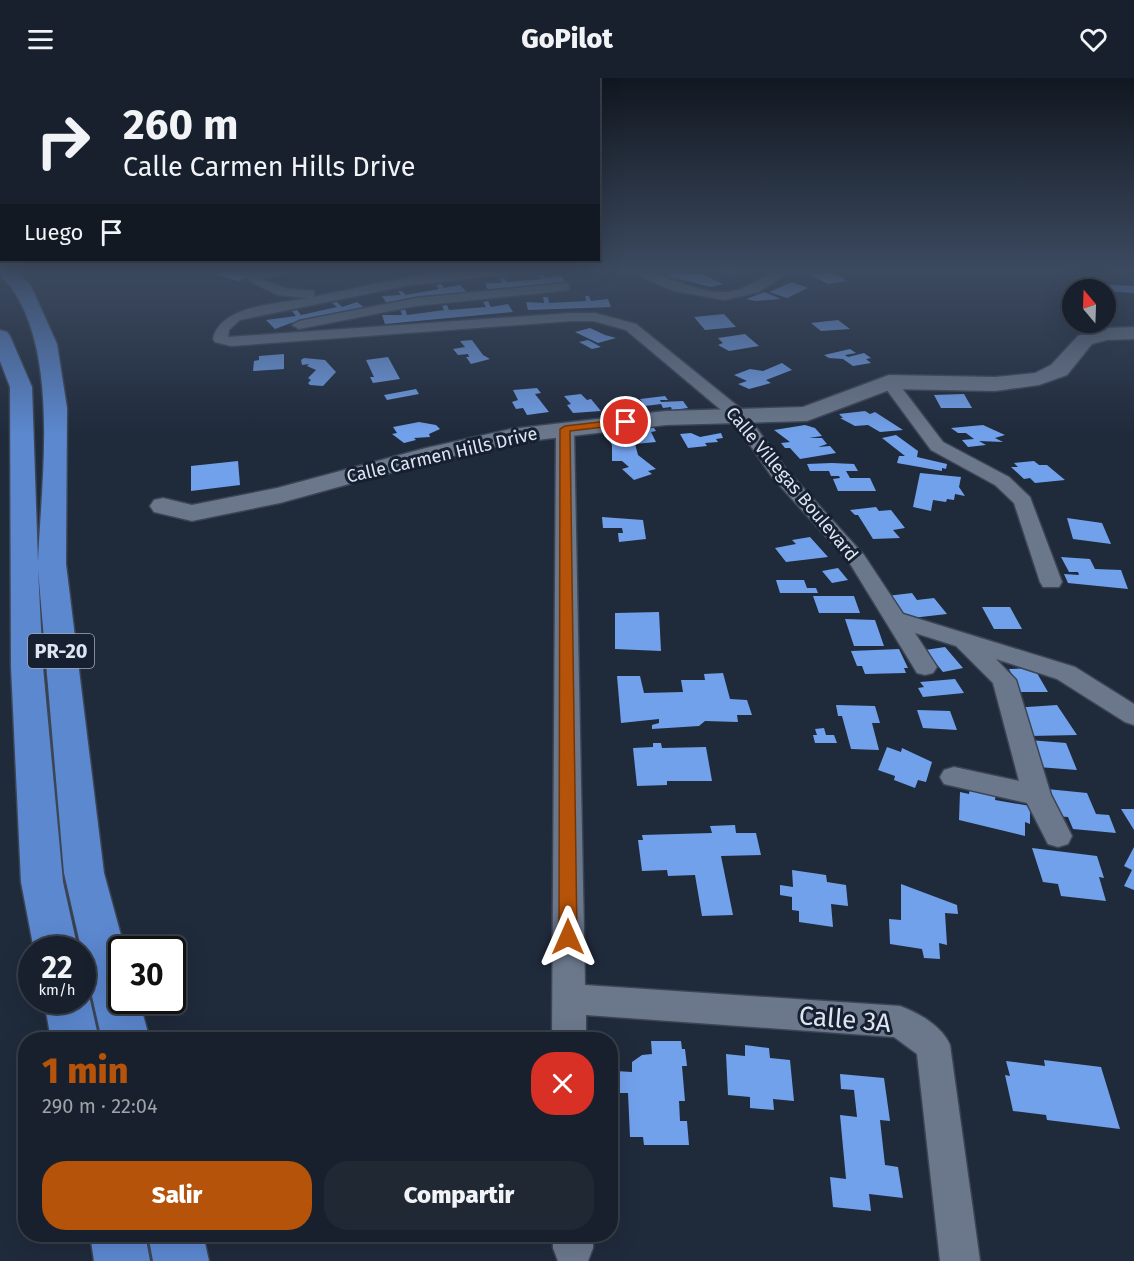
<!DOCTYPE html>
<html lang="es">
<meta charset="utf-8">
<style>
body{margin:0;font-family:"Fira Sans",sans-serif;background:#202834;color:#f1f3f6;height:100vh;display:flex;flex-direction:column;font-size:22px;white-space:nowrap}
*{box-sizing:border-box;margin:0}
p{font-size:20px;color:#9ea3a9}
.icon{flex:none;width:33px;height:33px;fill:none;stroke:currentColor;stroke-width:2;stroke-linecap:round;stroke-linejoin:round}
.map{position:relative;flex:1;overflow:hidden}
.sheet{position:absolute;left:18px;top:954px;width:600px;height:210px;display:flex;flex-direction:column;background:#17202c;border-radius:24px;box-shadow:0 6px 24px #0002,0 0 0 2px #363e48}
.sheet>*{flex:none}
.top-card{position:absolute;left:0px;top:0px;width:600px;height:183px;box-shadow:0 6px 24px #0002,0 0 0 2px #363e48;background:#17202c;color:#f1f3f6;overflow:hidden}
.needle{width:39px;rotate:341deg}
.fabs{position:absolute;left:1062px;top:201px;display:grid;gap:12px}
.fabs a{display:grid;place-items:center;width:54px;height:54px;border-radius:50%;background:#17202c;box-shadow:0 6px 24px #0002,0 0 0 2px #363e48;font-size:30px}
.speed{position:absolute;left:18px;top:858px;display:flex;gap:12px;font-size:30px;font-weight:700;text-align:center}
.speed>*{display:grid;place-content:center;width:78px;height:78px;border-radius:50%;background:#17202c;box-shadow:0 6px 24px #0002,0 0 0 2px #363e48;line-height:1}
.speed small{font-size:15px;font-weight:400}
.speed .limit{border:3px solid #111;border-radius:9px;background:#fff;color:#111}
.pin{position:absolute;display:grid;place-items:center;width:51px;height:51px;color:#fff;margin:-26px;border:3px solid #fff;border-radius:50%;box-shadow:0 2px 6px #0007}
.me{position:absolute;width:66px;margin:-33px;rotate:0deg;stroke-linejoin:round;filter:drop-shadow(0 0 4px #0008)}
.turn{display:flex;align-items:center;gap:21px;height:126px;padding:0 24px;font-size:27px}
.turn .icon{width:78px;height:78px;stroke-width:2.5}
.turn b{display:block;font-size:42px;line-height:51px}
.then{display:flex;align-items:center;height:57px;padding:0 24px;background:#0003;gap:12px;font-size:22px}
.round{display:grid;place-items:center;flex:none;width:63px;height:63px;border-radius:24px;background:#202834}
.summary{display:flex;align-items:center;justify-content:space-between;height:102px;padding:0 24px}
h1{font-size:36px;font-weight:800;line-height:45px;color:#b45309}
.primary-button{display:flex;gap:12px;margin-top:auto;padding:12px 24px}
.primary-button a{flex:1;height:69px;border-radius:24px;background:#b45309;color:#fff;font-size:24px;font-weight:800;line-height:69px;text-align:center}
.primary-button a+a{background:#202834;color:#f1f3f6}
header{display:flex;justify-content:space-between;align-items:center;height:78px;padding:0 24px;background:#17202c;font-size:27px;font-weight:800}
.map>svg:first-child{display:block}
.building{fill:#72a1ec}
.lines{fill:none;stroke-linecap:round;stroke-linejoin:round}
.street-casing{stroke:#3c4554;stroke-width:3}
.secondary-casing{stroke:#3c4554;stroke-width:3}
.highway-casing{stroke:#3c4554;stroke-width:3}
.street{fill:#6b788c;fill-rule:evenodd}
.secondary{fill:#6b788c;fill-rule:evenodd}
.highway{fill:#5c88d0;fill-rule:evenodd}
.route{fill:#b45309;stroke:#753606;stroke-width:1.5}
.labels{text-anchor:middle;stroke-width:6;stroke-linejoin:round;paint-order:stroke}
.far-street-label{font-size:18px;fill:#dee5f1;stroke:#162031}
.shield{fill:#162031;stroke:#a2aab7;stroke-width:1.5}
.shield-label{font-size:20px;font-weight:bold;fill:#dee5f1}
.near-street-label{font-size:26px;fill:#dee5f1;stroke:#162031}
</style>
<header><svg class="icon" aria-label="menu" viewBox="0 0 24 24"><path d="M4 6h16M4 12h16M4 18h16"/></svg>GoPilot<svg class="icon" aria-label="heart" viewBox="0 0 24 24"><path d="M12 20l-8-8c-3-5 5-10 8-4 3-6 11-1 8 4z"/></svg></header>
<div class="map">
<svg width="1134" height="1183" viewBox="0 0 1134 1183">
<rect width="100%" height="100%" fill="#1f2a3b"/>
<path class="building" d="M223 192 230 194 263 193 238 203 213 196Z
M711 192H744L729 197Z
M833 194 847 203 828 206 811 197Z
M674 195 702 196 723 206 711 209 667 198Z
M539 197H543L546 200 562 198 566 205 488 212 485 205H502L500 200H504L507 204 541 201Z
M792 204 808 210 787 220 769 214Z
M441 206 444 210 460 207 467 214 387 226 382 218 401 217 398 213H402L406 217 439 211 436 207Z
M1097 206 1134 208V215L1106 213Z
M765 214 781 221 755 223 746 221Z
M585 218H589L591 223 608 221 611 229 528 232 526 224 544 225 543 219H548L549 225 586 223Z
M488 223 491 229 508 226 513 234 385 246 382 237H402L400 231H405L407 237 444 232 442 228 447 227 449 232 486 229 483 224Z
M337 224 342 229 357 224 365 230 291 245 275 251 266 242 296 238 292 233 297 232 301 237 337 229 332 225Z
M724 236 736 249 705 252 694 239Z
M838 242 850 251 821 253 811 245Z
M590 250 605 257 616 260 598 265 575 254Z
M745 256 759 268 729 273 718 267 723 265 718 260Z
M472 262 483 277 490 281 471 286 466 279H469L468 276 458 277 453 271 465 269 460 263Z
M588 262 601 269 592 271 579 264Z
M850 271 856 275 845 277 848 279 864 275 871 280 866 281 871 285 853 288 843 281 829 280 824 277Z
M284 276V291L253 293 254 283 259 282V278Z
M388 279 400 301 373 305 370 299H374L366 282Z
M304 280 325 282 336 294 323 308 310 307 308 305 311 302 308 300 316 292 307 288 309 286 302 287 301 282Z
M782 285 792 292 766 302 771 305 749 311 738 306 747 303 734 297 750 291 763 293Z
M537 310 541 315 535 316 549 334 527 337 523 330 516 331 512 324 518 322 513 312Z
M416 311 419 316 387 322 384 317Z
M581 316 587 322 591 321 601 333 573 335 567 327 571 326 564 318Z
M964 316 972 330H941L934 317Z
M665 318 668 322H660L661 324 683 323 688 330 672 332 671 329 663 330 661 326 645 328 640 321Z
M865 333 870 336 875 334 903 352 880 354 868 347 855 348 840 340H843L839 336Z
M419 344 436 347 440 351 429 356 430 359 414 360 416 362 404 365 392 356 397 355 393 349Z
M651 346 656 353 651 354 656 364 635 366 638 377 656 391 648 393 652 396 634 402 622 391 629 389 622 383H612V367L607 358 625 356 622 349Z
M805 347 815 350 822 358 809 360H822L827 366 818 369 830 368 836 375 800 381 790 370H785L781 365 790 364 774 352Z
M983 347 1005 357 995 360 1003 364 979 363 986 367 968 369 962 362 974 361 966 355H958L951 350Z
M691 355 700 359 721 355 723 360 716 361 718 364 705 365 707 368 688 370 680 356Z
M896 357 918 373 917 379 947 386 946 391 942 390V393L897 385 899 378H905L882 360Z
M238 383 240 407 191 413V388Z
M1034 383 1039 387H1047L1065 402 1035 405 1030 400 1024 401 1011 389H1018L1014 385Z
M832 385 854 386 858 393H846L850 400H870L876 413H838L833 401 840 400 839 398H831L829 393H810L807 386Z
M920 395 961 399 959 409 965 418 955 416 954 422 947 421 946 424 933 422 931 433 913 429Z
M876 429 879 433 891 432 905 450 893 452 900 460 873 461 858 437H855L850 432Z
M602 439 643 442 646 461 619 464 618 455H623L622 450H603Z
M1067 440 1102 445 1111 466 1073 461Z
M810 459 828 479 786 484 775 470 796 466 792 462Z
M1061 479 1090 481 1095 491 1121 492 1128 511 1068 505 1064 496 1079 497 1078 494H1069Z
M838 490 848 502 832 505 822 493Z
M776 502H804L807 510H816L818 515H780Z
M912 515 917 522 934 520 947 536 903 541 887 518Z
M813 518H854L860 535H819Z
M982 529H1010L1022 551H994Z
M659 534 661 573 615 571V535Z
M845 541 875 542 884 568H854Z
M945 569 963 590 943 594 925 572Z
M899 571 908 590H904L906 595 865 596 862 588H857L851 573Z
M1034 590 1048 614H1021L1009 591Z
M723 595 730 621 747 622 752 637H737L738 644 705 643 699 648 652 651V647L659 645V641L621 645 617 598H640L644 615 683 614 681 602H705L704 596Z
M955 601 964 615 923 619 918 610 924 609 920 604Z
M836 627 875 628 880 645H872L879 672 851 671 842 638H838Z
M1057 627 1077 657 1030 658 1013 630Z
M917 632 950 633 957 652 923 650Z
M824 650 826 657H834L837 665H815L813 657H817L815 651Z
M1029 662 1066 665 1077 692 1038 689Z
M653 665H661L662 670 706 669 712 703H667V707L637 708 633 670 653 669Z
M887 669 901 674 902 670 932 684 926 704 918 702 915 710 894 702 895 698 878 692Z
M970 709 996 715 995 722 1030 728V746L1025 744V758L959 742 960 714 969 716Z
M1047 711 1087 715 1096 736 1109 737 1116 755 1073 751 1068 739 1056 738Z
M1121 731H1134V752Z
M735 747 736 755H756L761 777 721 778 733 837 702 838 695 797 668 798 667 792 642 793 638 762H643L642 757 712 755 710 748Z
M1134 769V812L1124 808 1132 792 1124 788Z
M1032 770 1097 778 1104 800 1099 799 1106 823 1061 818 1058 806 1043 804Z
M792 792 826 797 827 804 846 807 848 828 831 826 833 849 799 844V833L792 832V819L780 817V807L793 809Z
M901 806 957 827 958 836 945 835 947 867 939 865 940 881 924 880 922 871 890 866 889 841 901 842Z
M651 963H681L682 971H685L687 988H682L685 1023H679L680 1043H687L689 1067H644L643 1059H630L628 1015H616L615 993 632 994V984L642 977 652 976Z
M745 967 769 970 770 980 790 982 794 1023 773 1021 774 1032 750 1030V1019L728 1017 726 976 745 978Z
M1044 982 1101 989 1120 1051 1047 1042 1046 1037 1013 1033 1005 997 1010 998 1006 983 1045 988Z
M840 996 884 1000 890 1043 880 1042 885 1087 898 1089 903 1120 869 1116 871 1133 833 1129 830 1099 846 1101 840 1037 857 1039 854 1012 841 1011Z"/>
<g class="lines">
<g class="street-casing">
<path id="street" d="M266 192H291L289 195 261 201 285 210 314 213V219C379 205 449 187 515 192L509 196 405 208 240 242 229 252 228 259 571 235H595L636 246 745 334 786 391 864 477 903 536 1075 589 1134 626V647L1125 644 1057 601 996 581 1016 602 1051 717 1072 758 1068 766 1058 769 1048 766 1027 725 944 706 940 699 944 692 954 689 1019 703 993 605 956 568 915 555 937 589 933 595 925 597 917 595 849 484 772 399 733 342 626 252 594 243H571L231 268 215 264 213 261C220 227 279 226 308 220L278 217 247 202 253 194Z
M632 192C661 190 690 216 727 214 752 212 768 190 792 192L759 214 725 222 674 213 646 201Z
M564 205 569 206V212L416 228 299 251 292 247 299 243 416 220Z
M889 299 895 301 943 364 1009 399 1030 419 1062 504 1059 509H1043L1040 504 1014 425 995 407 931 372 881 304Z
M565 346 574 351 585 907 900 928C919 935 942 948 950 967L980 1183H940L917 976 894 959 586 937V962H552L556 351Z
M553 1156H593V1170L588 1183H558L553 1170Z"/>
</g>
<g class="secondary-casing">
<path id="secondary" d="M1134 249V261L1107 262 1092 266 1067 297 1039 307 995 313 892 311 807 343 666 347 511 365 440 381 280 425 192 443 154 434 150 428 154 422 163 420 192 427 277 410 426 370 511 351 666 333 803 329 889 297 995 299 1035 295 1051 287 1078 258 1106 250Z"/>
</g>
<g class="highway-casing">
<path id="highway" d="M0 192H16L31 208 57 266 67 330 66 486 104 795 125 872H122V922H139L150 962H102L64 795 38 491 43 589 63 804 78 872H34L21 804 11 589 10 309 0 283V252L7 254 10 258 32 309 38 484C41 401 63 260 0 196Z
M83 907 90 922 99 962H51L44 922H82Z
M90 1156H145L150 1183H94Z
M148 1156H203L209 1183H153Z"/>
</g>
<use href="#street" class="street"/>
<use href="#secondary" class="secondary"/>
<use href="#highway" class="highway"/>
</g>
<linearGradient id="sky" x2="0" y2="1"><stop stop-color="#111720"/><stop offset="0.54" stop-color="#3c4a60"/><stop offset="1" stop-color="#3c4a60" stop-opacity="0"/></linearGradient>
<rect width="1134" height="357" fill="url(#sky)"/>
<path class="route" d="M626 341 629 342V346L570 353 577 859 575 865 568 867 562 865 559 859 560 351 565 348Z"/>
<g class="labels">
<g class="far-street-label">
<text transform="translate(442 377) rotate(-13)" y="6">Calle Carmen Hills Drive</text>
<text transform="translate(792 406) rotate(50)" y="6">Calle Villegas Boulevard</text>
</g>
<rect class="shield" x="28" y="556" width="66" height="34" rx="4.5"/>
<g class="shield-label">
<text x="61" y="580">PR-20</text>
</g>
<g class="near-street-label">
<text transform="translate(845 941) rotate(5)" y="9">Calle 3A</text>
</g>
</g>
</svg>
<div class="fabs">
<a><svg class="needle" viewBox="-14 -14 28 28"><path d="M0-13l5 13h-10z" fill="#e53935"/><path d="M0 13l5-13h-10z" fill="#9ea3a9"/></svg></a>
</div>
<div class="speed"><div>22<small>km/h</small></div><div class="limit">30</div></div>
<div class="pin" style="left:626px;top:344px;background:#d93025"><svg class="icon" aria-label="arrive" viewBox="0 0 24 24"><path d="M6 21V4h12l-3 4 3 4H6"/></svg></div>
<svg class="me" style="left:568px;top:859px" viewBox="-20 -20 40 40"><path d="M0-17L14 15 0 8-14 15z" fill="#b45309" stroke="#fff" stroke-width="4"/></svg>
<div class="top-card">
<div class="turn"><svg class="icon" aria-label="right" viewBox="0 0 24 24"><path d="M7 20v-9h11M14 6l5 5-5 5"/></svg><div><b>260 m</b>Calle Carmen Hills Drive</div></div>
<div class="then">Luego<svg class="icon" aria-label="arrive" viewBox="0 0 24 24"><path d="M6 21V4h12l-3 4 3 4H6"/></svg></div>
</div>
<section class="sheet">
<div class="summary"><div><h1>1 min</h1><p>290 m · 22:04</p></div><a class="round" style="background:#d93025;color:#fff"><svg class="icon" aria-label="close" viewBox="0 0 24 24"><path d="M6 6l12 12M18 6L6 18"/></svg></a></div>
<div class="primary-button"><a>Salir</a><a>Compartir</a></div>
</section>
</div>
